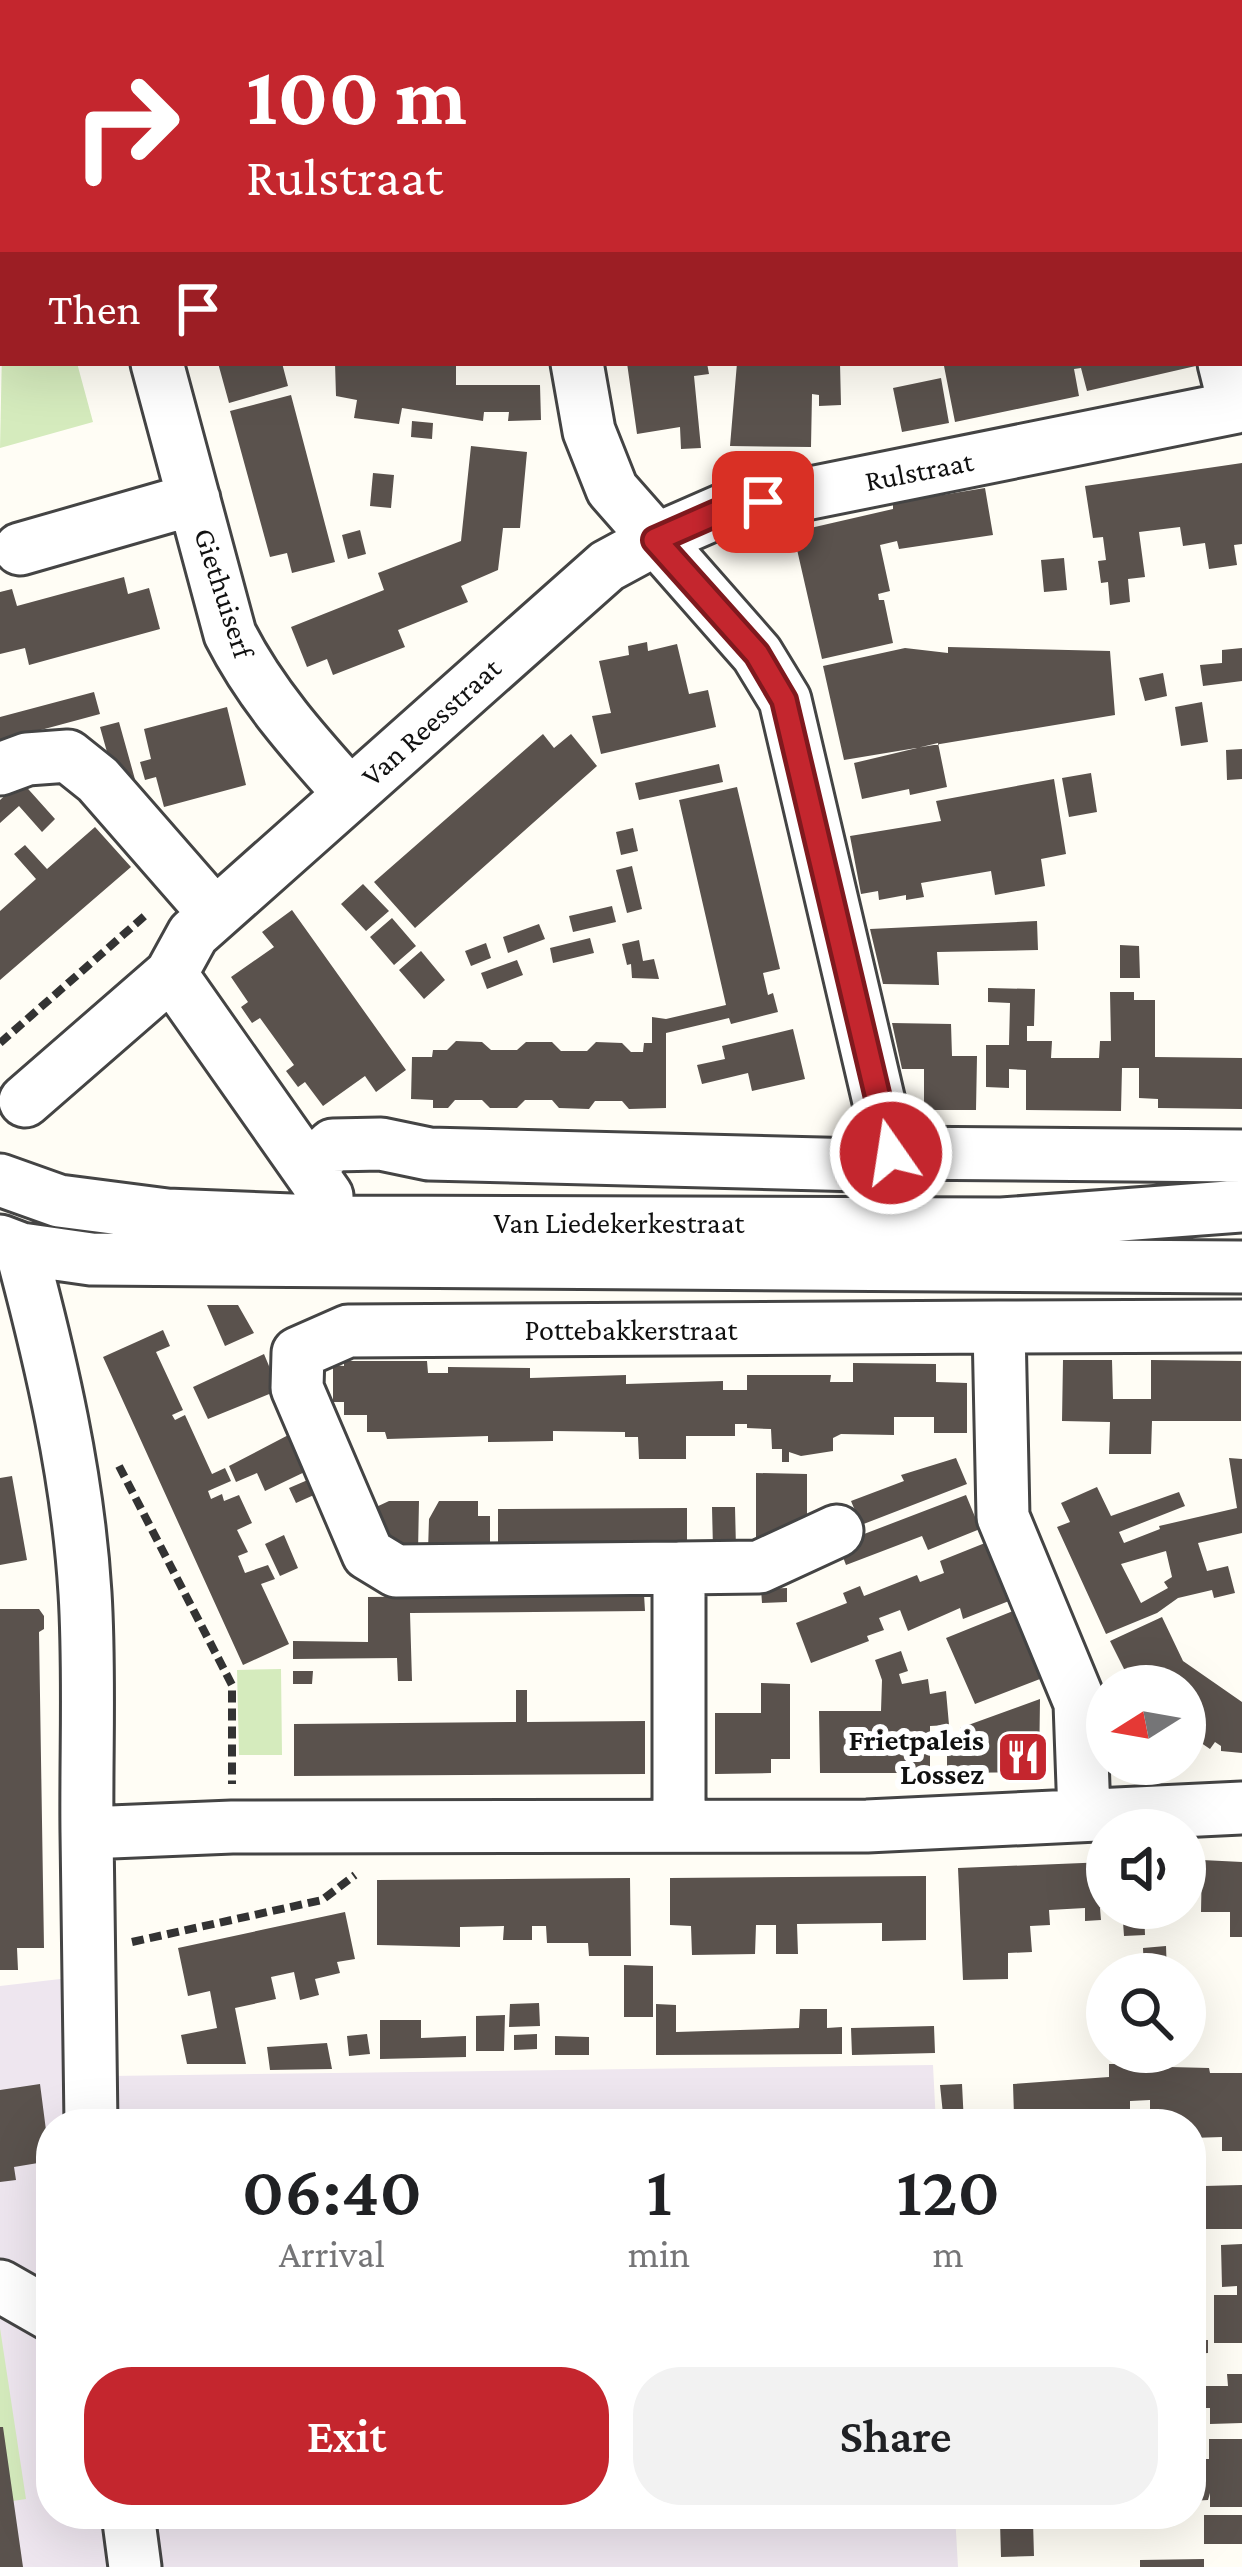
<!DOCTYPE html>
<style>
body{margin:0;font-family:"Crimson Pro",serif;background:#f2f2f2;color:#202124;height:100vh;display:flex;flex-direction:column;font-size:45px;white-space:nowrap}
*{box-sizing:border-box;margin:0}
p{font-size:39px;color:#757577}
.icon{flex:none;width:66px;height:66px;fill:none;stroke:currentColor;stroke-width:2;stroke-linecap:round;stroke-linejoin:round}
.map{position:relative;flex:1;overflow:hidden}
.panel{position:absolute;left:36px;top:2109px;width:1170px;height:420px;display:flex;flex-direction:column;background:#fff;border-radius:48px;box-shadow:0 12px 48px #0002}
.panel>*{flex:none}
.hud{position:absolute;left:0px;top:0px;width:1242px;height:366px;box-shadow:0 12px 48px #0002;background:#c4262e;color:#fff;overflow:hidden}
.needle{width:78px;rotate:259deg}
.controls{position:absolute;left:1086px;top:1665px;display:grid;gap:24px}
.controls a{display:grid;place-items:center;width:120px;height:120px;border-radius:50%;background:#fff;box-shadow:0 12px 48px #0002;font-size:60px}
.pin{position:absolute;display:grid;place-items:center;width:102px;height:102px;color:#fff;margin:-51px;border-radius:24px;box-shadow:0 6px 18px #0006}
.me{position:absolute;width:132px;margin:-66px;rotate:347deg;stroke-linejoin:round;filter:drop-shadow(0 0 9px #0008)}
.turn{display:flex;align-items:center;gap:42px;height:252px;padding:0 48px;font-size:54px}
.turn .icon{width:156px;height:156px;stroke-width:2.5}
.turn b{display:block;font-size:84px;line-height:102px}
.then{display:flex;align-items:center;height:114px;padding:0 48px;background:#0003;gap:24px;font-size:45px}
.eta{display:flex;justify-content:space-evenly;align-items:center;height:204px;text-align:center}
.eta b{font-size:72px;font-weight:600;line-height:84px}
.primary-button{display:flex;gap:24px;margin-top:auto;padding:24px 48px}
.primary-button a{flex:1;height:138px;border-radius:48px;background:#c4262e;color:#fff;font-size:48px;font-weight:600;line-height:138px;text-align:center}
.primary-button a+a{background:#f2f2f2;color:#202124}
.map>svg:first-child{display:block}
.industrial{fill:#eee6ef}
.green{fill:#d5ebbd}
.building{fill:#5a524d;fill-rule:evenodd}
.lines{fill:none;stroke-linecap:round;stroke-linejoin:round}
.minor-casing{stroke:#444;stroke-width:57}
.path{stroke:#333;stroke-width:8;stroke-dasharray:12 6;stroke-linecap:butt}
.minor{stroke:#fff;stroke-width:51}
.route-casing{stroke:#7f191e;stroke-width:30}
.route{stroke:#c4262e;stroke-width:21}
.labels{text-anchor:middle;stroke-width:12;stroke-linejoin:round;paint-order:stroke}
.street-label{font-size:30px;fill:#111;stroke:#fff}
.poi-label{font-size:30px;font-weight:bold;fill:#111;stroke:#fff;text-anchor:end}
</style>
<div class="map">
<svg width="1242" height="2567" viewBox="0 0 1242 2567">
<rect width="100%" height="100%" fill="#fffdf5"/>
<path class="industrial" d="M112 1973 110 2076 933 2065 936 2124H51V2514H955L958 2567H0V1986Z"/>
<path class="green" d="M3 303V363H77L93 422 0 448Z
M281 1669 282 1755H239L237 1670Z
M0 2328 26 2499 0 2503Z"/>
<path class="building" d="M218 363H282L288 386 229 403Z
M335 363H456V385H540L541 420 508 421 509 412H484L483 421 402 408 399 424 354 418 357 400 336 396Z
M627 363H707L709 374 694 376 701 448 681 449 680 427 637 434Z
M737 363H840L841 405 819 406V395L812 394 811 447 730 446Z
M958 363H1200V365L1087 391 1081 368 1074 369 1079 396 955 422 944 366Z
M941 378 949 423 902 432 893 388Z
M291 395 335 562 292 573 287 553 270 557 230 411Z
M412 421 433 423 432 439 411 437Z
M471 446 527 452 520 528H503L498 570 461 586 468 602 398 630 405 647 333 675 327 659 307 667 291 627 384 590 378 573 461 541Z
M1242 463V544L1234 545 1237 565 1209 569 1205 543 1183 546 1180 527 1139 532 1145 577 1128 579 1130 602 1110 605 1108 582 1101 583 1098 561 1106 560 1103 537 1093 538 1085 486Z
M373 473 394 475 391 508 370 506Z
M985 488 993 535 899 549 897 541 880 545 890 591 878 594 879 600H884L893 643 822 659 793 532 893 509V503Z
M360 530 366 554 348 559 342 535Z
M1064 558 1067 590 1044 592 1041 560Z
M124 577 128 594 149 588 160 629 29 665 25 648 0 654V592L12 589 17 606Z
M647 642 648 651 677 644 689 694 708 690 716 727 601 754 592 716 611 713 599 661 629 655 628 646Z
M948 647 1110 651 1115 715 844 760 823 666 905 648 948 653Z
M1242 648V681L1203 686 1200 665 1222 663V650Z
M1163 673 1167 696 1145 701 1139 678Z
M94 692 100 714 0 741V717Z
M1202 702 1208 742 1181 746 1175 707Z
M227 707 246 785 164 807 156 777 145 780 140 762 151 759 144 729Z
M119 722 136 783 117 788 100 727Z
M543 734 554 748 571 734 597 766 415 928 374 882Z
M938 743 947 787 910 795 909 789 862 799 854 763Z
M1242 749V779L1227 780 1226 750Z
M719 764 723 782 639 800 635 783Z
M1091 773 1097 812 1069 817 1062 778Z
M1054 779 1066 854 1041 859 1045 886 995 895 991 871 921 883 924 897 906 900V895L879 900 878 891 861 894 850 836 941 821 936 801Z
M21 781 55 819 42 832 19 806 0 823V800Z
M737 787 780 969 763 973 768 995 773 993 778 1012 731 1024 729 1018 666 1033V1108L629 1109 622 1101H595L589 1109 559 1108 552 1100H525L517 1108H490L482 1100H455L448 1108H433V1100L411 1099 412 1057H432L433 1050H447L456 1041 482 1042 491 1050H517L526 1042H552L561 1051H587L596 1042 622 1043 631 1052H643L644 1043H652V1017L666 1019 726 1005 679 800Z
M95 827 131 867 0 980V911L36 879 14 854 25 845 47 869Z
M633 828 638 851 621 855 616 832Z
M632 866 642 909 627 913 616 870Z
M363 884 389 911 366 931 341 904Z
M612 906 616 922 573 932 569 916Z
M292 910 406 1070 376 1092 365 1076 323 1106 305 1082 298 1087 286 1071 294 1065 260 1018 252 1023 241 1007 248 1002 231 977 274 947 262 932Z
M392 918 416 946 394 965 370 937Z
M1037 921 1038 950 937 952 939 985 883 984 870 929Z
M539 924 545 939 508 953 503 937Z
M590 938 594 953 553 963 550 948Z
M639 940 643 961 654 959 659 979 632 978 631 964 627 965 622 944Z
M486 943 491 958 471 966 465 951Z
M1120 945 1139 946 1140 978H1120Z
M421 951 445 980 424 999 399 970Z
M517 960 523 975 487 989 481 973Z
M988 988 1035 989 1034 1026H1027V1041H1052L1051 1058H1099L1100 1041H1111L1110 992H1134V1000H1155V1057L1242 1058V1109L1158 1108V1099L1139 1098V1068H1122L1121 1111 1026 1110V1070L1009 1069V1088L986 1087V1045H1009L1010 1003 988 1002Z
M892 1023 951 1024 952 1056H977L976 1110H924V1069H902Z
M793 1029 805 1079 752 1091 748 1073 702 1084 697 1065 725 1059 722 1046Z
M207 1305H238L254 1333 225 1346Z
M163 1330 170 1346 156 1352 183 1410 172 1415 175 1420 185 1415 212 1474 225 1468 231 1481 208 1491 211 1499 222 1494 224 1501 239 1495 252 1523 237 1530 248 1552 238 1556 245 1573 268 1565 275 1579 261 1584 289 1644 243 1665 103 1357Z
M264 1354 279 1390 208 1419 193 1387Z
M1063 1360H1112L1113 1399H1151V1360L1241 1361V1421H1152L1151 1454H1109L1110 1422 1062 1421Z
M344 1361H427L428 1373H448V1367L530 1368V1378L626 1375V1384L723 1381V1390H747V1375H831L830 1382H853V1363L936 1364V1382L967 1383V1433H934V1417H894V1435L841 1434 833 1438V1451L801 1456 789 1452V1462H782V1449H772L771 1429 747 1428V1424H735V1436H686V1459H639L638 1437H625V1432L553 1431V1441L488 1442V1436L387 1439 385 1432H367V1415H344V1402H333V1365L344 1366Z
M296 1431 313 1468 265 1491 257 1473 236 1482 229 1466Z
M956 1458 967 1484 861 1525 851 1501 904 1481 901 1475Z
M1229 1458 1242 1459V1533L1198 1543 1207 1571 1228 1566 1235 1593 1214 1598 1212 1590 1178 1598 1157 1613 1106 1634 1057 1527 1070 1522 1061 1503 1097 1487 1111 1516 1179 1492 1185 1506 1119 1532 1124 1543 1160 1529 1159 1526 1237 1508ZM1166 1551 1172 1577 1164 1582 1168 1588 1141 1603 1121 1564Z
M756 1473 807 1474V1528L781 1538 756 1539Z
M12 1476 27 1560 0 1565V1478Z
M317 1476 323 1491 296 1503 289 1488Z
M966 1495 980 1529 928 1550 922 1536 846 1565 838 1544Z
M389 1501H419L418 1552H392L374 1508Z
M439 1501H478V1516H490V1551H428L429 1519Z
M712 1507H735L736 1548 713 1549Z
M687 1508V1549L498 1551V1509Z
M284 1535 298 1568 280 1576 265 1544Z
M985 1543 1009 1601 963 1619 960 1608 908 1631 900 1610 879 1618 884 1630 867 1636 869 1641 811 1663 796 1623 847 1603 843 1593 860 1586 864 1596 917 1575 920 1582 944 1573 940 1561Z
M787 1588V1602L762 1603 761 1589Z
M644 1594 645 1611 410 1613 412 1681H398L397 1658 293 1659V1641L368 1642V1597Z
M0 1609H39L44 1616V1629L39 1632 44 1948H17L18 1970H0Z
M1013 1611 1040 1679 975 1704 946 1638Z
M1162 1617 1183 1661 1242 1702V1753L1221 1751V1746L1215 1742 1210 1749 1185 1732V1686H1140L1133 1672 1127 1675 1110 1641Z
M901 1651 908 1671 899 1674 902 1684 928 1679 930 1694 946 1691 949 1725 930 1726V1773H820L819 1711H881L882 1680 875 1660Z
M293 1671H313L312 1684H293Z
M761 1683 790 1684V1759H771V1773L715 1774V1713H761Z
M516 1690H527V1722L645 1721V1774L294 1776V1724L516 1722Z
M1040 1699 1039 1772 947 1773V1746H961L960 1728Z
M1202 1860 1242 1862V1937H1230V1912H1201Z
M1107 1862V1908H1100L1101 1920 1085 1921V1908L1049 1910 1050 1925 1030 1926 1032 1952 1008 1953V1979L963 1980 958 1868Z
M926 1876V1940L882 1941V1923L797 1924 798 1954H776V1925H756L755 1954 692 1955 691 1926 670 1925V1878Z
M630 1878 631 1956H589L588 1943H547L546 1926H532V1940H503L504 1926 460 1927V1947L377 1945V1880Z
M1122 1908H1144L1145 1935 1124 1936Z
M345 1912 355 1959 337 1962 340 1973 315 1979 319 1995 300 2000 294 1972 271 1977 276 1999 235 2008 246 2064H187L181 2035 217 2028 210 1991 188 1996 178 1948Z
M1166 1946 1167 1974H1144L1143 1948Z
M624 1965 653 1966V2017H624Z
M539 2003 540 2026 509 2027 510 2004Z
M656 2004 676 2005V2032L799 2028 800 2009H827V2028L842 2027V2054L656 2055Z
M505 2015 504 2051H476V2016Z
M380 2020H421V2038L466 2036V2057L380 2059Z
M934 2026 935 2053 852 2055 851 2028Z
M367 2034 370 2054 349 2056 347 2036Z
M537 2034V2049L514 2050V2035Z
M555 2036 589 2037V2055H555Z
M327 2043 332 2069 270 2070 267 2047Z
M1149 2052H1170V2067L1209 2068 1210 2073H1242V2151H1222V2137L1191 2138V2124H1130V2119L1150 2118V2100L1130 2101V2112L1014 2116 1013 2084 1109 2077V2064H1126V2059L1149 2058Z
M40 2084 50 2161 14 2167 16 2180 0 2182V2090Z
M962 2084 964 2124H944L940 2085Z
M1242 2185V2229H1206L1205 2186Z
M1242 2244V2343H1214V2295H1237V2286L1222 2287 1221 2245Z
M1191 2340H1208V2353L1191 2354Z
M1227 2374H1242V2423L1210 2424V2408H1191V2386H1228Z
M0 2427H3L23 2567H0Z
M1209 2439H1242V2507H1210V2493L1208 2500 1191 2501V2459H1209Z
M1204 2515H1242V2544H1204Z
M1033 2521 1034 2556 1001 2557 1000 2522Z
M1204 2559V2567H1140V2560Z"/>
<g class="lines">
<g class="minor-casing">
<path id="minor" d="M59 0V3
M581 3V0
M0 213 3 212
M157 363 230 634C261 695 305 744 350 794
M577 363 589 431 612 489 757 654 785 700 891 1153
M1224 363 1235 407
M20 549 194 499
M0 769 27 759 68 756 98 780 215 914
M171 974 327 1196
M25 1101 171 974 193 934 607 566 655 540 721 511 1242 406
M309 1167 333 1145 381 1144 429 1154 862 1165 891 1153 1242 1156
M0 1180 59 1201 167 1215 343 1222 1002 1224 1242 1206
M0 1241 21 1249 91 1259 1242 1267
M21 1249C51 1361 78 1477 85 1593 90 1673 86 1754 87 1833L232 1827 867 1826 1242 1808
M999 1327 1242 1326
M679 1568 396 1571 368 1554 297 1388 298 1353 348 1331 999 1327 1003 1517 1080 1703 1084 1814
M679 1826V1568L759 1567 837 1531
M87 1833 91 2124
M0 2286 51 2315
M128 2514 135 2567"/>
</g>
<path class="path" d="M0 1043 148 913
M119 1466 232 1685V1784
M132 1942 322 1900 355 1875"/>
<use href="#minor" class="minor"/>
</g>
<g class="lines">
<g class="route-casing">
<path id="route" d="M763 502 721 511 655 540 757 654 784 700 891 1153"/>
</g>
<use href="#route" class="route"/>
</g>
<defs>
<g id="restaurant-square" transform="scale(2.7)"><rect x="-9" y="-9" width="18" height="18" rx="4" fill="#c4262e" stroke="#fff"/><path d="M-5-6h1v4h1v-4h1v4h1v-4h1v5L-1.5 .5V6h-2V.5L-5-1ZM5-6V6H3V1.5H1.5Q1.5-4 5-6Z" fill="#fff"/></g>
</defs>
<g fill-rule="evenodd">
<use href="#restaurant-square" x="1023" y="1757"/>
</g>
<g class="labels">
<g class="street-label">
<text transform="translate(919 471) rotate(-11)" y="10">Rulstraat</text>
<text transform="translate(224 593) rotate(72)" y="10">Giethuiserf</text>
<text transform="translate(431 722) rotate(-42)" y="10">Van Reesstraat</text>
<text x="619" y="1233">Van Liedekerkestraat</text>
<text x="631" y="1340">Pottebakkerstraat</text>
</g>
<g class="poi-label">
<text x="984" y="1750">Frietpaleis<tspan x="984" dy="34">Lossez</tspan></text>
</g>
</g>
</svg>
<div class="controls">
<a><svg class="needle" viewBox="-14 -14 28 28"><path d="M0-13l5 13h-10z" fill="#e53935"/><path d="M0 13l5-13h-10z" fill="#757577"/></svg></a>
<a><svg class="icon" aria-label="sound" viewBox="0 0 24 24"><path d="M4 9h4l5-4v14l-5-4H4zM17 9q2 3 0 6"/></svg></a>
<a><svg class="icon" aria-label="search" viewBox="0 0 24 24"><circle cx="10" cy="10" r="6"/><path d="M15 15l6 6"/></svg></a>
</div>
<div class="pin" style="left:763px;top:502px;background:#d93025"><svg class="icon" aria-label="arrive" viewBox="0 0 24 24"><path d="M6 21V4h12l-3 4 3 4H6"/></svg></div>
<svg class="me" style="left:891px;top:1153px" viewBox="-20 -20 40 40"><circle r="17" fill="#c4262e" stroke="#fff" stroke-width="3"/><path d="M0-11L8 9 0 5-8 9z" fill="#fff"/></svg>
<div class="hud">
<div class="turn"><svg class="icon" aria-label="right" viewBox="0 0 24 24"><path d="M7 20v-9h11M14 6l5 5-5 5"/></svg><div><b>100 m</b>Rulstraat</div></div>
<div class="then">Then<svg class="icon" aria-label="arrive" viewBox="0 0 24 24"><path d="M6 21V4h12l-3 4 3 4H6"/></svg></div>
</div>
<section class="panel">
<div class="eta">
<div><b>06:40</b><p>Arrival</p></div>
<div><b>1</b><p>min</p></div>
<div><b>120</b><p>m</p></div>
</div>
<div class="primary-button"><a>Exit</a><a>Share</a></div>
</section>
</div>
